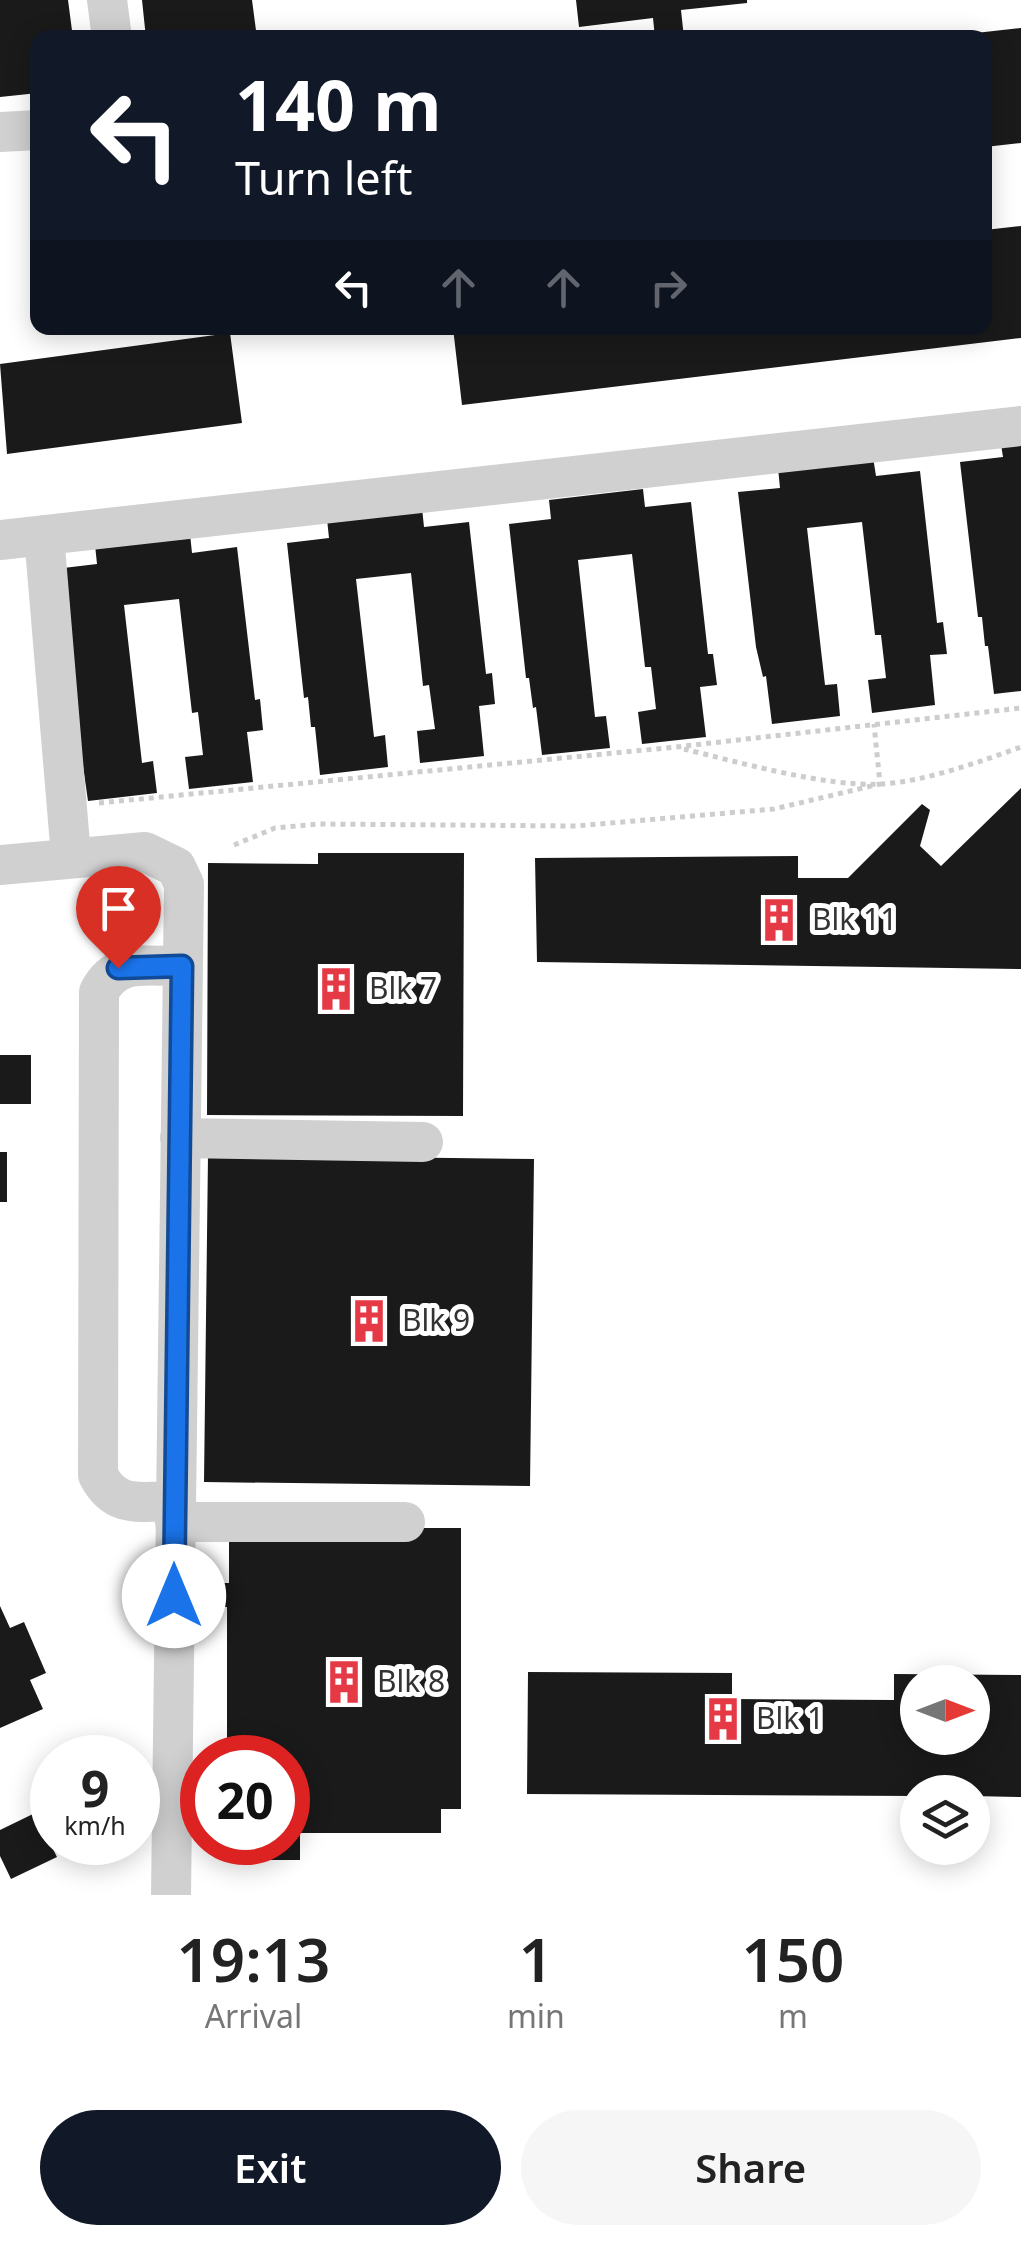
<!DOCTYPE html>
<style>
body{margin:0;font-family:"Noto Sans",sans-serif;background:#f6f6f6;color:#222;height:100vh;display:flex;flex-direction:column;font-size:38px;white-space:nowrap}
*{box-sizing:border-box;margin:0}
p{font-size:32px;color:#767676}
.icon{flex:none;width:55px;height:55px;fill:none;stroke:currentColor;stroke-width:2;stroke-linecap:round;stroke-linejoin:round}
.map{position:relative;height:1895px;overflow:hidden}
.sheet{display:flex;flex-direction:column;background:#fff;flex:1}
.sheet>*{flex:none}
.hud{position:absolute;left:30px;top:30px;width:962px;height:305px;border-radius:20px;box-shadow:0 5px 25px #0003;background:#111827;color:#fff;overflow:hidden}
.needle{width:65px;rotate:90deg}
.buttons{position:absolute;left:900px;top:1665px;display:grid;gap:20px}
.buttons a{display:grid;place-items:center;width:90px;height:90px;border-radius:50%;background:#fff;box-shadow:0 5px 25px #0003;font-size:50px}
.speed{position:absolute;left:30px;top:1735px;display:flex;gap:20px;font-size:50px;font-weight:700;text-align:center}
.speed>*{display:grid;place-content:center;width:130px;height:130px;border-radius:50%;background:#fff;box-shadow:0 5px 25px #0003;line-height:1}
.speed small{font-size:25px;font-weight:400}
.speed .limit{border:15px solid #d22;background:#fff;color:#111}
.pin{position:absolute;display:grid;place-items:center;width:85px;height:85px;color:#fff;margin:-102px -42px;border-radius:50% 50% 50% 0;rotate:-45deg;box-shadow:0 0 10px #0007}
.pin .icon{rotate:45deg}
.me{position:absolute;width:110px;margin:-55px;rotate:0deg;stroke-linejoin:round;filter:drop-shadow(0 0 8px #0008)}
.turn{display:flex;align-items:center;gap:35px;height:210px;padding:0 40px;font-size:45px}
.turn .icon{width:130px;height:130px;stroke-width:2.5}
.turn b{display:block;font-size:70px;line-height:85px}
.lanes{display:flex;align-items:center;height:95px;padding:0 40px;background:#0003;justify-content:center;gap:50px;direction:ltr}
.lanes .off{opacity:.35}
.eta{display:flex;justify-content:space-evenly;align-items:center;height:170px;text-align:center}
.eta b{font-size:60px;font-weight:600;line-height:70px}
.cta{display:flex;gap:20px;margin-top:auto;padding:20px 40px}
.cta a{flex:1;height:115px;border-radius:60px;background:#111827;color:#fff;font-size:40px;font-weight:600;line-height:115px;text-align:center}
.cta a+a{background:#f6f6f6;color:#222}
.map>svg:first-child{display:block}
.building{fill:#1a1a1a;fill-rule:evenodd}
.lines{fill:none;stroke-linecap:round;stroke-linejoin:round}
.path{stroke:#cdcdcd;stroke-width:5;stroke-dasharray:5 5;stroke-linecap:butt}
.minor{stroke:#d0d0d0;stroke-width:40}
.route-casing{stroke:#114b97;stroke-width:25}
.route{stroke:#1a73e8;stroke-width:18}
.labels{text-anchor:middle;stroke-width:10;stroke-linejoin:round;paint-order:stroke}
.poi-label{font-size:30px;fill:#333;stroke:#fff;text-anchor:start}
</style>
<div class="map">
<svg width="1021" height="1895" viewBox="0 0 1021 1895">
<rect width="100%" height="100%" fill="#fff"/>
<path class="building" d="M0 0H68L73 38H38V93L0 97Z
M142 0H252L257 38H146Z
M576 0H747V3L681 10 684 38H655L653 18 579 27Z
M1021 28V143L985 147V38L958 35Z
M1021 226V338L462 405 453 328H985V230Z
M230 333 242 423 7 454 0 364Z
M1021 436V691L994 694 988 646H985L982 617H978L960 462 1003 457 1000 438Z
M873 457 876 476 920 471 937 623 943 622 947 654 930 655 935 705 872 713 868 680 886 678 881 635H875L862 522 807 528 825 685 837 684 840 716 772 724 766 676 763 677 756 647 738 492 780 488 778 468Z
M643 489 645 507 691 502 708 654H713L717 685 700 687 706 737 642 744 638 712 656 709 651 667H645L632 554 578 560 595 717 606 716 610 748 542 755 536 707 533 708 529 678H526L509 524 551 519 549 500Z
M422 508 424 527 469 522 486 674 492 673 495 704 479 706 484 756 420 763 417 731 435 729 429 685 423 686 411 573 356 579 374 737 385 735 388 767 320 775 315 727H311L308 697 304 698 287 543 329 538 327 519Z
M190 534 192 553 237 547 255 700 260 699 263 730 247 732 253 782 189 789 185 757 203 755 198 712 192 713 179 599 124 605 142 763 153 761 157 793 88 801 55 569 97 564 95 545Z
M1021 788V969L537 962 535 858 798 856V878H848L922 804 930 810 920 846 941 866Z
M318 853H464L463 1116 207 1115 208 863 318 864Z
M0 1055H31V1104H0Z
M0 1152H7V1202H0Z
M208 1155 534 1159 530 1486 204 1482Z
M229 1528H461V1809H441V1833H300V1860H227V1842H288V1758H227V1607H216V1583H229Z
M0 1606 10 1628 24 1622 46 1673 30 1680 43 1709 0 1728Z
M528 1672 732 1673V1699L894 1700V1674L1021 1675V1797L972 1796V1792H918V1796L527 1794ZM918 1682H972V1738H918Z
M35 1813 57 1857 11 1879 0 1856V1830Z"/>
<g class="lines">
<path class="path" d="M684 749C738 762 826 787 880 784 924 782 979 762 1021 747
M99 803 676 747 1021 708
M234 845 275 828 319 824 576 826 774 809 880 784 874 724"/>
<path class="minor" d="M107 0 112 38
M0 132 38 130
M44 535 71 856
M0 540 1021 426
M0 865 145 852 176 867 184 884 171 1895
M180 1138 423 1142
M176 1501C141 1501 116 1510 98 1475L99 992C117 957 147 967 182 966
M175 1522H405"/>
</g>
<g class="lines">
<g class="route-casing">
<path id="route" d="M118 968 182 966 174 1596"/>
</g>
<use href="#route" class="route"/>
</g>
<defs>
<g id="building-bare" transform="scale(3.45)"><path d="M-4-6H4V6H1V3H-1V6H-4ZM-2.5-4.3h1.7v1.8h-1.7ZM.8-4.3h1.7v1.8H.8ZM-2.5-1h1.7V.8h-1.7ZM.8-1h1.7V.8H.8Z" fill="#e63946" stroke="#fff" stroke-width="2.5" paint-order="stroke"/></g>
</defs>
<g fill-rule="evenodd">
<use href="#building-bare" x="779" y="920"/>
<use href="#building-bare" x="336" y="989"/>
<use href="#building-bare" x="369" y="1321"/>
<use href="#building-bare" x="344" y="1682"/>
<use href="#building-bare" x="723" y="1719"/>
</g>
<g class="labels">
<g class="poi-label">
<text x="812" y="930">Blk 11</text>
<text x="369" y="999">Blk 7</text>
<text x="402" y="1331">Blk 9</text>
<text x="377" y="1692">Blk 8</text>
<text x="756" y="1729">Blk 1</text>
</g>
</g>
</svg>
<div class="buttons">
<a><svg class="needle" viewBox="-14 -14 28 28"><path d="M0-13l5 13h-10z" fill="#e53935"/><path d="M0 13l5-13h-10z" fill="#767676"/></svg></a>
<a><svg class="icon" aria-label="layers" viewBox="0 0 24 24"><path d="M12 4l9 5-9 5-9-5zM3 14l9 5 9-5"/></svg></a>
</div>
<div class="speed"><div>9<small>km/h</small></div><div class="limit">20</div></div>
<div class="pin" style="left:118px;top:968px;background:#d93025"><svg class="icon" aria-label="arrive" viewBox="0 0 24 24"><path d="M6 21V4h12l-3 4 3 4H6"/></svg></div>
<svg class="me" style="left:174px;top:1596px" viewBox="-20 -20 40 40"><circle r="19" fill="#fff"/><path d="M0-13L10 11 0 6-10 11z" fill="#1a73e8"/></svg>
<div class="hud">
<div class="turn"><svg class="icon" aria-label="left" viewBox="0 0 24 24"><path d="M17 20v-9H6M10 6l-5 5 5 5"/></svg><div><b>140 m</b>Turn left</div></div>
<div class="lanes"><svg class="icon" aria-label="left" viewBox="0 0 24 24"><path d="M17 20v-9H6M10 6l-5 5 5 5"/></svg><svg class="icon off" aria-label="ahead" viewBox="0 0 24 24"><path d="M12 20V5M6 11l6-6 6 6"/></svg><svg class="icon off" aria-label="ahead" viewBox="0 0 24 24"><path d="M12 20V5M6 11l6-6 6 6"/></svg><svg class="icon off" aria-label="right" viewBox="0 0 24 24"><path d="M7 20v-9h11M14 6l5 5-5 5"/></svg></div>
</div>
</div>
<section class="sheet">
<div class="eta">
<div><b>19:13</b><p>Arrival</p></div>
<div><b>1</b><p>min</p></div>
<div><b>150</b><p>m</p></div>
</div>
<div class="cta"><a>Exit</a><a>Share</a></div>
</section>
